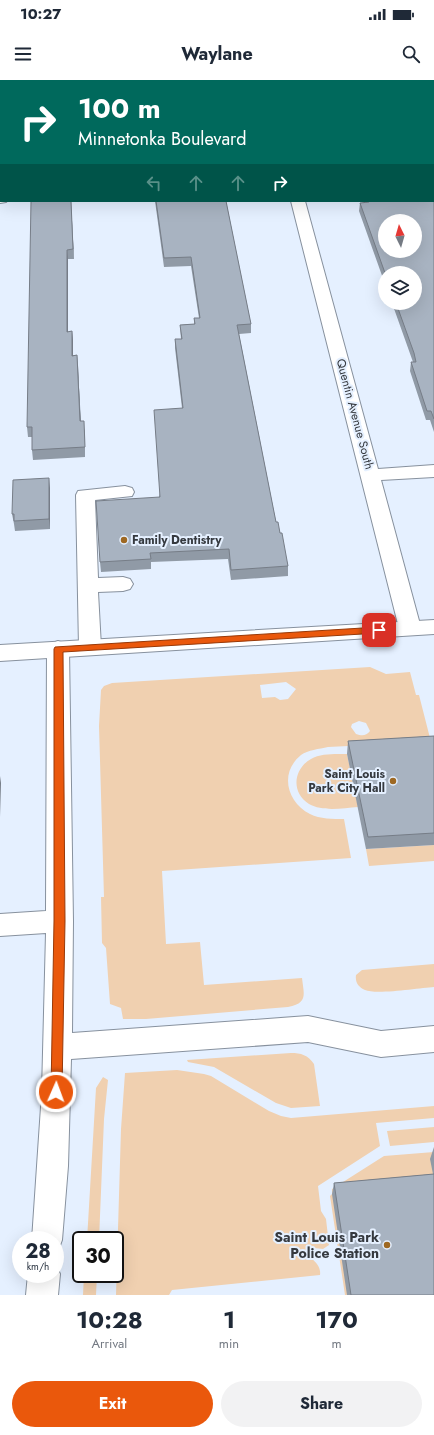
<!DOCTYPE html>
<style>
body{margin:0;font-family:Jost,sans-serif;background:#f2f2f3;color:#1f2937;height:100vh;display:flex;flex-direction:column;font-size:15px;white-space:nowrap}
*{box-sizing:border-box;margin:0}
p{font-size:13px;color:#747a83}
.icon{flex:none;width:22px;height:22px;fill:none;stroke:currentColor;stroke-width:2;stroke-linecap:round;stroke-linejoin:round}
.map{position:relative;height:1215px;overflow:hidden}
.details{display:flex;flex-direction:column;background:#fff;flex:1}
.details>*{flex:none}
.hud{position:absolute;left:0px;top:0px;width:434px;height:122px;box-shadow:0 4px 16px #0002;background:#00695c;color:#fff;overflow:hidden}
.needle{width:26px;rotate:355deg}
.tools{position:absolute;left:378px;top:134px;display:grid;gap:8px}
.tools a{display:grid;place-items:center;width:44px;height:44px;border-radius:50%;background:#fff;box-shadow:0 4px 16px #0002;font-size:20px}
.speed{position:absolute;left:12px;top:1151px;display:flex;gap:8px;font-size:20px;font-weight:700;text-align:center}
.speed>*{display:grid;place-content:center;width:52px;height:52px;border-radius:50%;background:#fff;box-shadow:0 4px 16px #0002;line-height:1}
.speed small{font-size:10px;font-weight:400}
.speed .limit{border:2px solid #111;border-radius:6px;background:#fff;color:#111}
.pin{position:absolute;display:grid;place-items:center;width:34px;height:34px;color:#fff;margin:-17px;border-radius:8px;box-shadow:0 2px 6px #0006}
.me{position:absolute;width:44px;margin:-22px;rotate:2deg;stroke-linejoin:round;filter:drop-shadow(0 0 3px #0008)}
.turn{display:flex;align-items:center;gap:14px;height:84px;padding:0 12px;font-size:18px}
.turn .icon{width:52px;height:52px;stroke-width:2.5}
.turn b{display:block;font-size:28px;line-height:34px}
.lanes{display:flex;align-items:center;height:38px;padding:0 12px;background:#0003;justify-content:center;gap:20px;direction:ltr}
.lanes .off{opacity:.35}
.eta{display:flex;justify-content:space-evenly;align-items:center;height:68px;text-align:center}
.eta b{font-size:24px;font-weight:700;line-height:28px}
.action{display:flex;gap:8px;margin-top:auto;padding:8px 12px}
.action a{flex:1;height:46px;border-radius:24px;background:#ea580c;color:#fff;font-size:16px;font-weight:700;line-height:46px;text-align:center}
.action a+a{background:#f2f2f3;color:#1f2937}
.status{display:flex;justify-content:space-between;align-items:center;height:28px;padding:0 20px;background:#fff;direction:ltr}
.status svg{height:11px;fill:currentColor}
header{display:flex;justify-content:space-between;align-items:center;height:52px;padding:0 12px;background:#fff;font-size:18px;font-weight:700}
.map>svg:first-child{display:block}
.green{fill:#f0d0b0;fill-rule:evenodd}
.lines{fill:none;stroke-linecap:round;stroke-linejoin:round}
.minor-casing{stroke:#87919e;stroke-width:2}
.major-casing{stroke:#87919e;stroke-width:2}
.minor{fill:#fff;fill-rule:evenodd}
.major{fill:#fff;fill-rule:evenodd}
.wall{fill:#909aa6}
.shaded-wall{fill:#767d87}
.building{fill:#a8b3c1;stroke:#767d87;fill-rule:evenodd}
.route{fill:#ea580c;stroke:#983908}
.poi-dot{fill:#9e6822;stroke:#e5f0ff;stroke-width:1.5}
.labels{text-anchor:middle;stroke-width:4;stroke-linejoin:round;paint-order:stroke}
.street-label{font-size:12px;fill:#35393f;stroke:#e5f0ff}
.poi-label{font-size:12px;font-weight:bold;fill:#35393f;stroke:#e5f0ff;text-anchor:start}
.near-poi-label{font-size:14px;font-weight:bold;fill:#35393f;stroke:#e5f0ff;text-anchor:end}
</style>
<div class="status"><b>10:27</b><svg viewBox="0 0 49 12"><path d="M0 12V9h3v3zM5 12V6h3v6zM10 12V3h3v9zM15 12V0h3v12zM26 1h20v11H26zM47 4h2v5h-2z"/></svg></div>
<header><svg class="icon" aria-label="menu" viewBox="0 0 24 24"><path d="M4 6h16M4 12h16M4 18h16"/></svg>Waylane<svg class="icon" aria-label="search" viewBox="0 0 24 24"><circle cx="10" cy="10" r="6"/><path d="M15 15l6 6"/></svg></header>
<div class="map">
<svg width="434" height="1215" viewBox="0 0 434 1215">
<rect width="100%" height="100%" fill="#e5f0ff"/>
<path class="green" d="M370 587 386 594 410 592 416 615H419L431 662 328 667C319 669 308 670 301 675 279 693 287 722 310 734 320 739 333 739 344 739L351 778 162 791 166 864 200 862 204 905 302 898C304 915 308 923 288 927L146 939H123L121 928 110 924 106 868 102 863 101 817H104L99 646 101 610 104 606 112 603ZM286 602 296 609 288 619 280 620 275 617 262 618 260 605ZM359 641 366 643 370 651C366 656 362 656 356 654L351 647 352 644Z
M347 674 358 727C343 728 323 732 309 724 291 713 293 689 311 679 321 673 336 674 347 674Z
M434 765V781L369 786 366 769Z
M434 884V907C419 908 376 915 365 910 358 907 355 902 356 895L362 890Z
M291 973C301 973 308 975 314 984L320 1026 291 1028 276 1023 214 987 188 982 187 980Z
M177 990 204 994 211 996 269 1031 281 1036 291 1038 434 1026V1038L376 1043 380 1066 318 1106 321 1131 326 1139 329 1165 323 1169 314 1168 309 1173 311 1178C317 1183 321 1188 320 1195L172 1210 169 1215H116L121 1049 125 993Z
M103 997 108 1000 104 1039 99 1160H87L96 1008Z
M434 1047V1062L390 1066 387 1051Z
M434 1072V1098L347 1215H345L330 1116 332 1114V1109L384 1076Z
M84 1194H97L96 1215H83Z"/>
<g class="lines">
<g class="minor-casing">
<path id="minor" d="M260 0H272V1H260Z
M0 115 1 121H7L6 122 0 123Z
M291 121H305L378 389 434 385V397L381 400 421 548 417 553 410 555 403 553 399 548Z
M125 406 132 408 134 412 132 416 95 420 98 498 123 497 130 499 133 504 130 509 123 511 98 512 101 567 98 572 90 575 82 572 79 567 76 415 78 411Z
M58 561 66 564 69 569 73 841 72 953 308 936 381 951 434 946V972L381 977 308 962 71 979 68 1086 62 1160 58 1171 55 1172V1160H32L42 1012 46 853 0 856V834L46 831 47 569 50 564Z
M55 1183 60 1194 58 1215H26L28 1194H55Z"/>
</g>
<g class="major-casing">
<path id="major" d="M434 540V554L0 581V565Z"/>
</g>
<use href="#minor" class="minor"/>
<use href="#major" class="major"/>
</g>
<path class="wall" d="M433 12H434V99L433 98Z
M434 100V352L430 340H426L410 291 411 282H413L392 223H415L385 193V204L359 131 360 123H366V121H433Z
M71 121 74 179H68V252L72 251 73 261V275H77L81 341 85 351V377L33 380 32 370V357H28L27 347Z
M155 121H226L251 244V253L239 254 276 442 280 453 288 486V496L231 500 228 479 151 482V489L101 492 100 482 159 417 182 328 175 268V259H181L180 245 194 244V238H199L191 186 164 187Z
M50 408V449L15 451 14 444 12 434Z
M434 656V765L366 769 347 674 348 661Z
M434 1067V1215H347L332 1114 334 1103 433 1094 430 1079Z"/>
<path class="shaded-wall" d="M71 121 74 179 73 169Z
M67 170 68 179V261L67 252Z
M72 251 73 261V285L72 276Z
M77 275 78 285 81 351 80 341Z
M49 398 50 408V449L49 439Z
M0 696 1 703 0 737Z"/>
<path class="building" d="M46 0H74V1H46Z
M159 0H206V1H159Z
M323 0H388L389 1H323Z
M433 12H434V68H433L434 70V90H433Z
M433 99 434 100V339L431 331H427L411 282H416L414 273 396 223H415V193H385L360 123 369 122V121H433ZM385 141H415V171H385Z
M31 121H71L73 169 67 170V252L72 251V276L77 275 80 341H84L85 367 32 370V347H27Z
M156 121H226L251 244 237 245 276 442H278L280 453H282L288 486 231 490 229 469 150 473 151 479 100 482 96 421 160 417 154 330 183 328 175 259H182L180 245 195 244 194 238H200L191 177 164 178Z
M49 398V439L14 441V434H12L13 400Z
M434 656V753L368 757 348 661Z
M434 1094V1215H351L334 1103Z"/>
<path class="route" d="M379 547 383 550 379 553 63 572 65 841 62 1012 61 1016 56 1018 52 1016 51 1012 54 841V569L55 567Z"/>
<g class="poi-dot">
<circle cx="124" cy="460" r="4"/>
<circle cx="393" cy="701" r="4"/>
<circle cx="387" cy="1165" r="4"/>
</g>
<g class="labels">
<g class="street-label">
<text transform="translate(355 334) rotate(75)" y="4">Quentin Avenue South</text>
</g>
<g class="poi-label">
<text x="132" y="464">Family Dentistry</text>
<text x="385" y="698" text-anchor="end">Saint Louis<tspan x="385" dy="14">Park City Hall</tspan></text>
</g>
<g class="near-poi-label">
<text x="379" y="1162">Saint Louis Park<tspan x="379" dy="16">Police Station</tspan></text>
</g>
</g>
</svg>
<div class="tools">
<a><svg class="needle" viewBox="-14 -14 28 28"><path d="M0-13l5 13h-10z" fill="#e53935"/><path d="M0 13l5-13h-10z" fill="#747a83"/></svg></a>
<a><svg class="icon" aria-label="layers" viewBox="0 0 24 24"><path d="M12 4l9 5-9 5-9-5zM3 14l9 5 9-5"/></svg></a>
</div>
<div class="speed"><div>28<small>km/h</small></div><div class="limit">30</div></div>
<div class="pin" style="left:379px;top:550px;background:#d93025"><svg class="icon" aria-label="arrive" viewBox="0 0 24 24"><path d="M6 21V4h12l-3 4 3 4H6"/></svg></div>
<svg class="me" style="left:56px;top:1012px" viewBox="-20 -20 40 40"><circle r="17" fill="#ea580c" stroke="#fff" stroke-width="3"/><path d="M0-11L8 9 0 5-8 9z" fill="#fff"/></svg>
<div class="hud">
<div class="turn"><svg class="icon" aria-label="right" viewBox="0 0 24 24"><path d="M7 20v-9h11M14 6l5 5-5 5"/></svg><div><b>100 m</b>Minnetonka Boulevard</div></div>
<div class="lanes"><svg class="icon off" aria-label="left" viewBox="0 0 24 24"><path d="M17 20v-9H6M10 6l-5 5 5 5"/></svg><svg class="icon off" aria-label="ahead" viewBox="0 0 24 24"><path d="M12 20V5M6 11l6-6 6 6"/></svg><svg class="icon off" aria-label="ahead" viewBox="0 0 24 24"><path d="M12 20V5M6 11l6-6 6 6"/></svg><svg class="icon" aria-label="right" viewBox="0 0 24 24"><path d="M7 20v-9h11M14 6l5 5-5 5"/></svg></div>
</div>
</div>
<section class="details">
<div class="eta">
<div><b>10:28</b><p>Arrival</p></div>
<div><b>1</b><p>min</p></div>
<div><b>170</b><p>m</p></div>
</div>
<div class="action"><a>Exit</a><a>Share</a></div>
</section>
